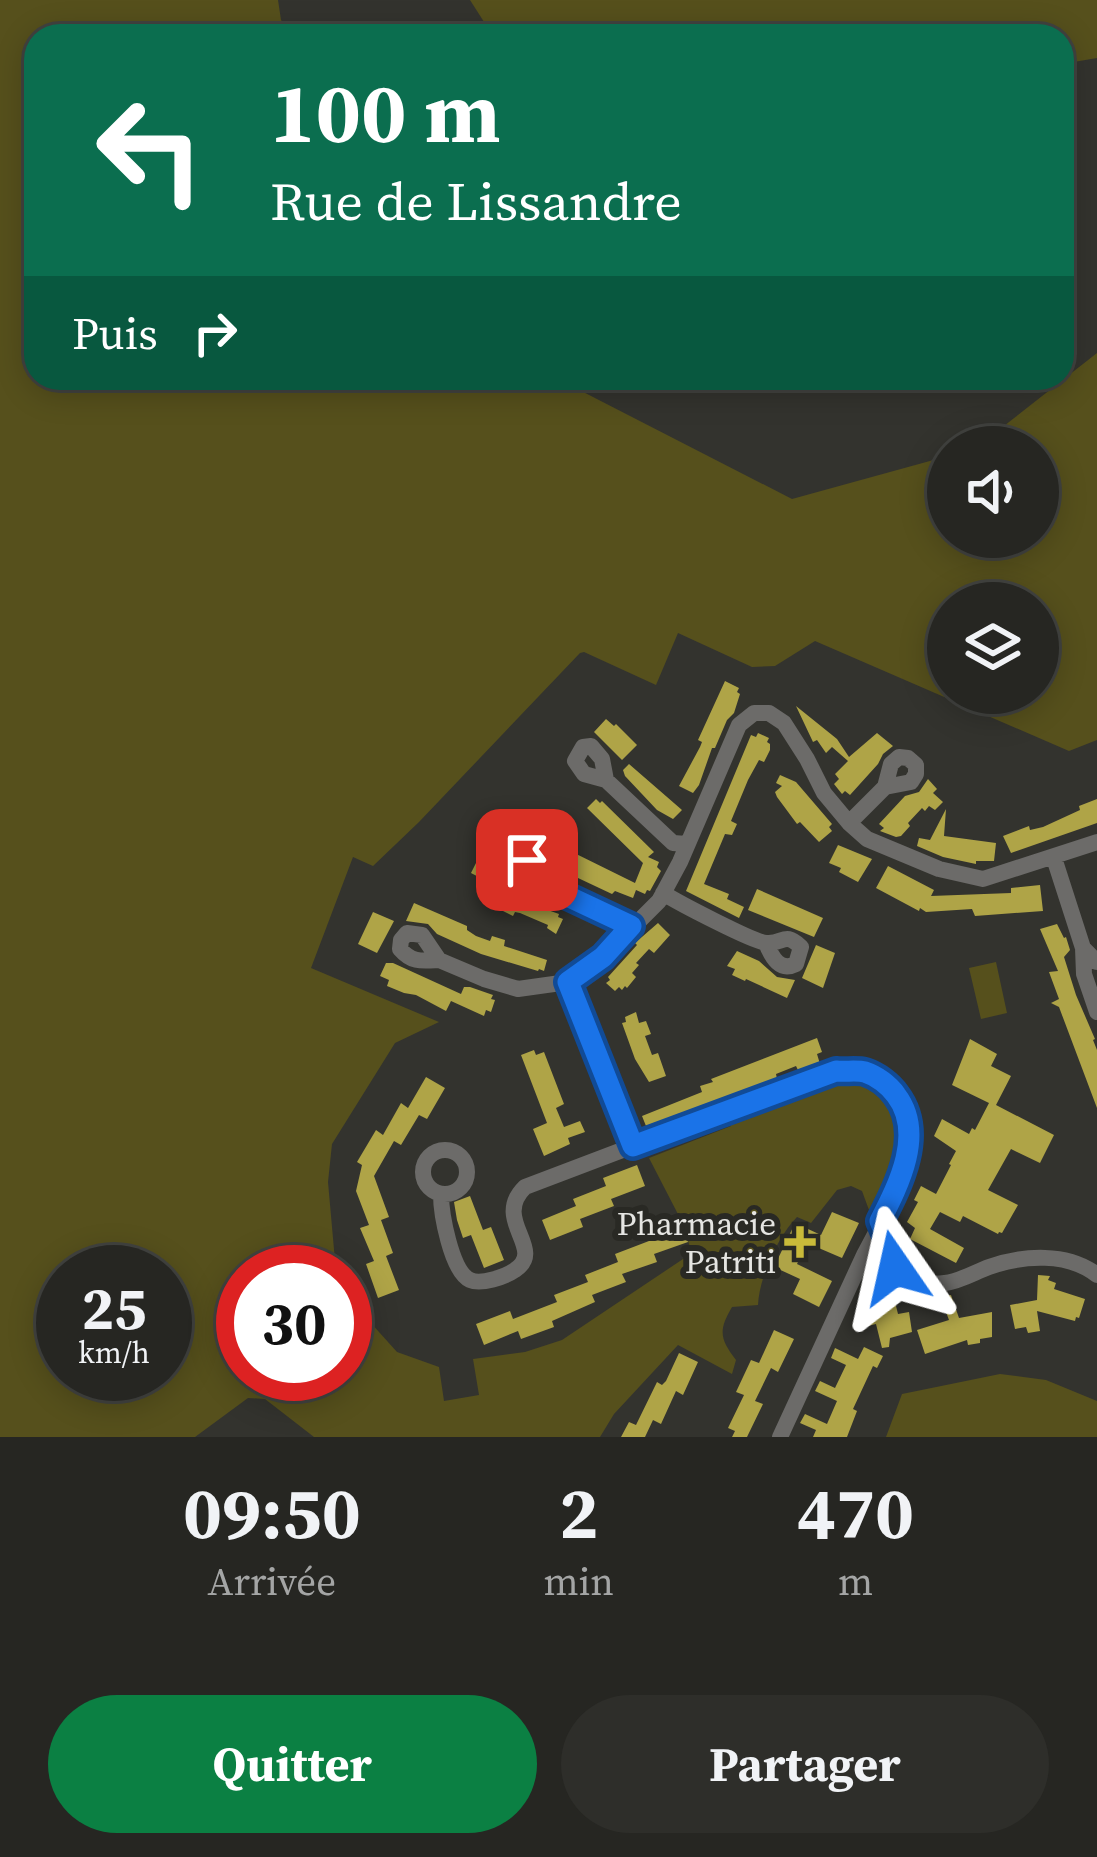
<!DOCTYPE html>
<html lang="fr">
<meta charset="utf-8">
<style>
body{margin:0;font-family:"Source Serif 4",serif;background:#2e2e2a;color:#f1f3f6;height:100vh;display:flex;flex-direction:column;font-size:45px;white-space:nowrap}
*{box-sizing:border-box;margin:0}
p{font-size:39px;color:#a4a5a5}
.icon{flex:none;width:66px;height:66px;fill:none;stroke:currentColor;stroke-width:2;stroke-linecap:round;stroke-linejoin:round}
.map{position:relative;height:1437px;overflow:hidden}
.sheet{display:flex;flex-direction:column;background:#262622;flex:1}
.sheet>*{flex:none}
.top-card{position:absolute;left:24px;top:24px;width:1050px;height:366px;border-radius:36px;box-shadow:0 6px 30px #0003,0 0 0 3px #424340;background:#0b6e4f;color:#fff;overflow:hidden}
.buttons{position:absolute;left:927px;top:426px;display:grid;gap:24px}
.buttons a{display:grid;place-items:center;width:132px;height:132px;border-radius:50%;background:#262622;box-shadow:0 6px 30px #0003,0 0 0 3px #424340;font-size:60px}
.speed{position:absolute;left:36px;top:1245px;display:flex;gap:24px;font-size:60px;font-weight:700;text-align:center}
.speed>*{display:grid;place-content:center;width:156px;height:156px;border-radius:50%;background:#262622;box-shadow:0 6px 30px #0003,0 0 0 3px #424340;line-height:1}
.speed small{font-size:30px;font-weight:400}
.speed .limit{border:18px solid #d22;background:#fff;color:#111}
.pin{position:absolute;display:grid;place-items:center;width:102px;height:102px;color:#fff;margin:-51px;border-radius:24px;box-shadow:0 6px 18px #0006}
.me{position:absolute;width:132px;margin:-66px;rotate:349deg;stroke-linejoin:round;filter:drop-shadow(0 0 9px #0008)}
.turn{display:flex;align-items:center;gap:42px;height:252px;padding:0 48px;font-size:54px}
.turn .icon{width:156px;height:156px;stroke-width:2.5}
.turn b{display:block;font-size:84px;line-height:102px}
.then{display:flex;align-items:center;height:114px;padding:0 48px;background:#0003;gap:24px;font-size:45px}
.eta{display:flex;justify-content:space-evenly;align-items:center;height:204px;text-align:center}
.eta b{font-size:72px;font-weight:700;line-height:84px}
.button{display:flex;gap:24px;margin-top:auto;padding:24px 48px}
.button a{flex:1;height:138px;border-radius:72px;background:#0b8043;color:#fff;font-size:48px;font-weight:700;line-height:138px;text-align:center}
.button a+a{background:#2e2e2a;color:#f1f3f6}
.map>svg:first-child{display:block}
.green{fill:#56501c;fill-rule:evenodd}
.building{fill:#afa447}
.lines{fill:none;stroke-linecap:round;stroke-linejoin:round}
.minor{stroke:#6c6b69;stroke-width:16}
.route-casing{stroke:#114b97;stroke-width:30}
.route{stroke:#1a73e8;stroke-width:21}
.poi-dot{fill:#c9ba3a;stroke:#292924;stroke-width:4.5}
.labels{text-anchor:middle;stroke-width:12;stroke-linejoin:round;paint-order:stroke}
.poi-label{font-size:33px;fill:#e5e5e2;stroke:#292924;text-anchor:end}
</style>
<div class="map">
<svg width="1097" height="1437" viewBox="0 0 1097 1437">
<rect width="100%" height="100%" fill="#33332e"/>
<path class="green" d="M0 0H278L281 20 293 36H36V378H556L792 499 948 456V537H1038V447H977L1097 353V740L1069 751 815 641 775 666 752 667 678 633 656 685 584 652 580 653 419 822 373 866 353 857 311 968 439 1022 395 1043 332 1144 328 1182 336 1272H243V1374H345V1289L352 1302 397 1352 439 1367 444 1401 479 1395 473 1359 525 1352 562 1340 692 1253 681 1220 649 1158 731 1126 729 1119C767 1105 864 1052 891 1100 899 1115 904 1125 901 1143 898 1168 883 1189 878 1213L869 1210 862 1191 851 1186 837 1190 811 1223 797 1217C778 1236 759 1278 758 1305L732 1307C718 1331 720 1339 736 1360L732 1374 678 1345 614 1414 600 1437H314L265 1399 248 1398 195 1437H0ZM948 603H1038V693H948ZM63 1272H165V1374H63Z
M470 0H1097V58L1062 64V36H493Z
M996 962 1007 1013 981 1019 969 968Z
M1000 1374 1046 1380 1097 1401V1437H886L902 1394Z"/>
<path class="building" d="M725 681 739 688 737 692 740 694 734 713 727 720 715 748H712L699 785 693 793 679 786 700 747 702 742 698 740Z
M796 706 837 739 849 757 877 733 893 746 883 754 878 764 850 795 845 791 842 794 834 784 839 779 835 774 848 761 832 747 826 753 817 740 813 742Z
M606 719 614 726 616 724 637 745 622 760 594 732Z
M758 733 769 738 767 742 770 744V750L764 762 759 760 748 780 731 821 737 824 732 835 725 834 704 884 729 894 727 899 744 907 739 918 686 891 751 735 756 737Z
M629 764 682 810 673 819 657 810 625 776 623 770Z
M780 775 796 782 832 824 829 827 832 831 819 842 800 822 797 824 777 797 775 792 782 786 776 783Z
M928 779 937 789 933 793 943 802 935 810 929 806 925 811 922 808 908 823 910 826 901 836 896 837 880 831 884 828 879 824 905 796 919 792Z
M596 799 600 803 602 801 654 852 648 857 659 862 657 867 661 871 650 891 647 890 645 894 636 890 633 898 615 891 612 894 561 870 560 866 553 863 554 859 520 842 529 823 561 838 558 845 635 883 643 863 587 808Z
M1097 799V823L1011 853 1003 836 1029 826 1030 830 1043 827 1080 810 1079 806Z
M946 809 944 836 996 843 994 861H976V864L943 857 917 846 919 838 930 840Z
M491 833 509 841 492 884 471 873Z
M838 845 872 859 858 882 839 872 841 868 829 863Z
M888 866 934 890 931 896 1011 893V888L1040 885 1043 911 975 916 972 909 926 912 920 908 919 911 876 888Z
M493 884 505 890 514 898 559 914 558 917 563 919 556 934 547 928 548 925 520 913 515 912 513 916 501 910V908L487 897Z
M757 889 823 918 814 937 748 910Z
M414 903 467 926V930L476 936 490 941 492 936 505 940 504 946 547 960 544 971 539 969 538 971 481 954 437 934 428 924 406 921Z
M373 912 394 921 377 953 358 944Z
M658 923 670 935 654 953 649 949 636 963 639 965 632 973 636 977 627 988 625 986 622 990 619 987 615 991 606 983 610 980 608 977 637 945 635 943Z
M1057 924 1064 938 1066 937 1070 950 1064 957 1076 995 1095 1039 1093 1040 1097 1050V1108L1059 1007 1051 1003 1059 999 1049 972 1058 971 1040 929Z
M816 945 835 953 823 988 802 978Z
M737 951 759 961 777 977 795 980 787 998 746 979 745 981 732 975 735 969 727 966Z
M386 963H393L461 994 464 987H470L493 995 491 999 495 1000 491 1012 486 1010 484 1016 451 1001 446 1011 416 995 404 993 387 986 389 980 380 976Z
M636 1012 639 1023 646 1021 651 1034 645 1036 652 1055 658 1053 666 1076 649 1082 635 1059 622 1023 626 1022 625 1017Z
M817 1038 822 1052 817 1054 820 1064 799 1072 796 1066 776 1074 777 1079 763 1085 646 1126 642 1116 702 1092 700 1086 713 1082 711 1079Z
M970 1039 997 1054 991 1066 1011 1076 996 1105 1054 1135 1040 1163 1011 1149 988 1190 1018 1205 1002 1233 999 1232 998 1234 963 1216 960 1222 940 1212 930 1229 964 1248 956 1263 910 1239 915 1228 907 1222 918 1202 914 1200 921 1186 936 1194 951 1165 949 1164 956 1151 934 1136 942 1119 969 1134 972 1128 975 1130 989 1103 952 1085Z
M534 1050 536 1055 544 1052 564 1104 556 1108 564 1127 580 1121 585 1132 568 1138 570 1144 544 1156 533 1129 547 1123 521 1055Z
M426 1077 445 1088 427 1119 419 1115 401 1145 394 1141 374 1176 389 1217 381 1220 393 1253 386 1256 399 1290 378 1298 366 1264 374 1261 360 1228 369 1225 356 1191 362 1165 357 1162 376 1130 383 1135 401 1103 408 1108Z
M637 1165 645 1186 611 1199 614 1206 580 1219 583 1227 550 1240 542 1220 576 1206 573 1199 606 1186 603 1178Z
M470 1196 483 1230 491 1227 504 1260 484 1268 471 1235 463 1238 457 1220 454 1202Z
M832 1212 859 1223 842 1258 807 1243 797 1264 832 1281 819 1307 793 1294 800 1279 774 1267 795 1223 821 1235Z
M680 1221 688 1242 654 1254 657 1262 622 1274 626 1282 592 1295 595 1302 552 1321 554 1327 521 1339 518 1331 484 1345 476 1324 510 1311 513 1319 557 1302 554 1295 588 1282 585 1275 618 1262 615 1254 649 1241 646 1233Z
M1038 1275 1050 1276 1048 1280 1056 1283 1054 1289 1085 1299 1079 1318 1076 1317 1075 1321 1037 1311 1040 1331 1028 1333 1026 1327 1015 1329 1010 1305 1037 1300Z
M951 1295 959 1318 992 1312V1337L980 1339V1343L968 1345 967 1340 925 1354 917 1330 949 1320 940 1296Z
M894 1298 898 1314 909 1312 912 1332 890 1338 889 1347 882 1348 876 1324 863 1327 859 1305Z
M774 1330 794 1339 778 1372 771 1368 755 1401 763 1404 747 1437H732L735 1431 728 1428 744 1395 736 1392 751 1360 759 1363Z
M864 1347 883 1356 877 1368 873 1366 853 1409 857 1411 847 1437H813L816 1430 800 1423 805 1414 827 1424 837 1401 815 1391 820 1381 835 1388 846 1365 831 1358 835 1348 858 1359Z
M679 1353 698 1362 683 1395 676 1391 661 1424 653 1420 645 1437H621L629 1422 636 1425 657 1382 662 1385 666 1381Z"/>
<g class="lines">
<path class="minor" d="M606 780 602 759 591 746 583 747 575 761 584 774 606 780 673 843 687 844
M849 823 885 787 911 782 916 774V765L908 758 899 757 891 764 885 787
M1054 858 1083 948 1097 962
M548 887 541 870 527 860 515 864 511 875 518 886 534 892 548 887 631 926
M663 893C677 902 755 943 767 943 784 944 784 931 801 947L796 964C780 972 772 958 766 943
M1083 948 1084 974 1097 1012
M439 960C422 961 412 963 400 949L401 940 407 933 422 935 439 960 484 979 518 989 568 982 603 957 659 901 680 862 739 725 754 713H769L784 723 807 759 824 793 849 823 867 839 939 869 983 879 1097 842
M568 982 633 1146 837 1071C845 1072 857 1070 865 1072 877 1076 889 1085 896 1095 930 1140 886 1213 864 1255 867 1265 871 1273 881 1277 893 1282 932 1285 945 1283 961 1281 975 1272 989 1267 1023 1255 1068 1252 1097 1275
M423 1172a22 22 0 1 1 44 0a22 22 0 1 1-44 0Z
M441 1194C441 1213 451 1271 470 1280 481 1285 505 1277 515 1270 547 1249 491 1220 525 1187L633 1146
M880 1221 896 1260 922 1282
M780 1437 864 1255"/>
</g>
<g class="lines">
<g class="route-casing">
<path id="route" d="M527 860 542 870 548 887 631 926 603 957 568 982 633 1146 836 1071C845 1072 857 1070 865 1072 877 1076 889 1085 896 1095 925 1133 899 1184 880 1221L896 1260 895 1268"/>
</g>
<use href="#route" class="route"/>
</g>
<path class="poi-dot" d="M794 1224h12v12h12v12h-12v12h-12v-12h-12v-12h12z"/>
<g class="labels">
<g class="poi-label">
<text x="776" y="1235">Pharmacie<tspan x="776" dy="38">Patriti</tspan></text>
</g>
</g>
</svg>
<div class="buttons">
<a><svg class="icon" aria-label="sound" viewBox="0 0 24 24"><path d="M4 9h4l5-4v14l-5-4H4zM17 9q2 3 0 6"/></svg></a>
<a><svg class="icon" aria-label="layers" viewBox="0 0 24 24"><path d="M12 4l9 5-9 5-9-5zM3 14l9 5 9-5"/></svg></a>
</div>
<div class="speed"><div>25<small>km/h</small></div><div class="limit">30</div></div>
<div class="pin" style="left:527px;top:860px;background:#d93025"><svg class="icon" aria-label="arrive" viewBox="0 0 24 24"><path d="M6 21V4h12l-3 4 3 4H6"/></svg></div>
<svg class="me" style="left:895px;top:1268px" viewBox="-20 -20 40 40"><path d="M0-17L14 15 0 8-14 15z" fill="#1a73e8" stroke="#fff" stroke-width="4"/></svg>
<div class="top-card">
<div class="turn"><svg class="icon" aria-label="left" viewBox="0 0 24 24"><path d="M17 20v-9H6M10 6l-5 5 5 5"/></svg><div><b>100 m</b>Rue de Lissandre</div></div>
<div class="then">Puis<svg class="icon" aria-label="right" viewBox="0 0 24 24"><path d="M7 20v-9h11M14 6l5 5-5 5"/></svg></div>
</div>
</div>
<section class="sheet">
<div class="eta">
<div><b>09:50</b><p>Arrivée</p></div>
<div><b>2</b><p>min</p></div>
<div><b>470</b><p>m</p></div>
</div>
<div class="button"><a>Quitter</a><a>Partager</a></div>
</section>
